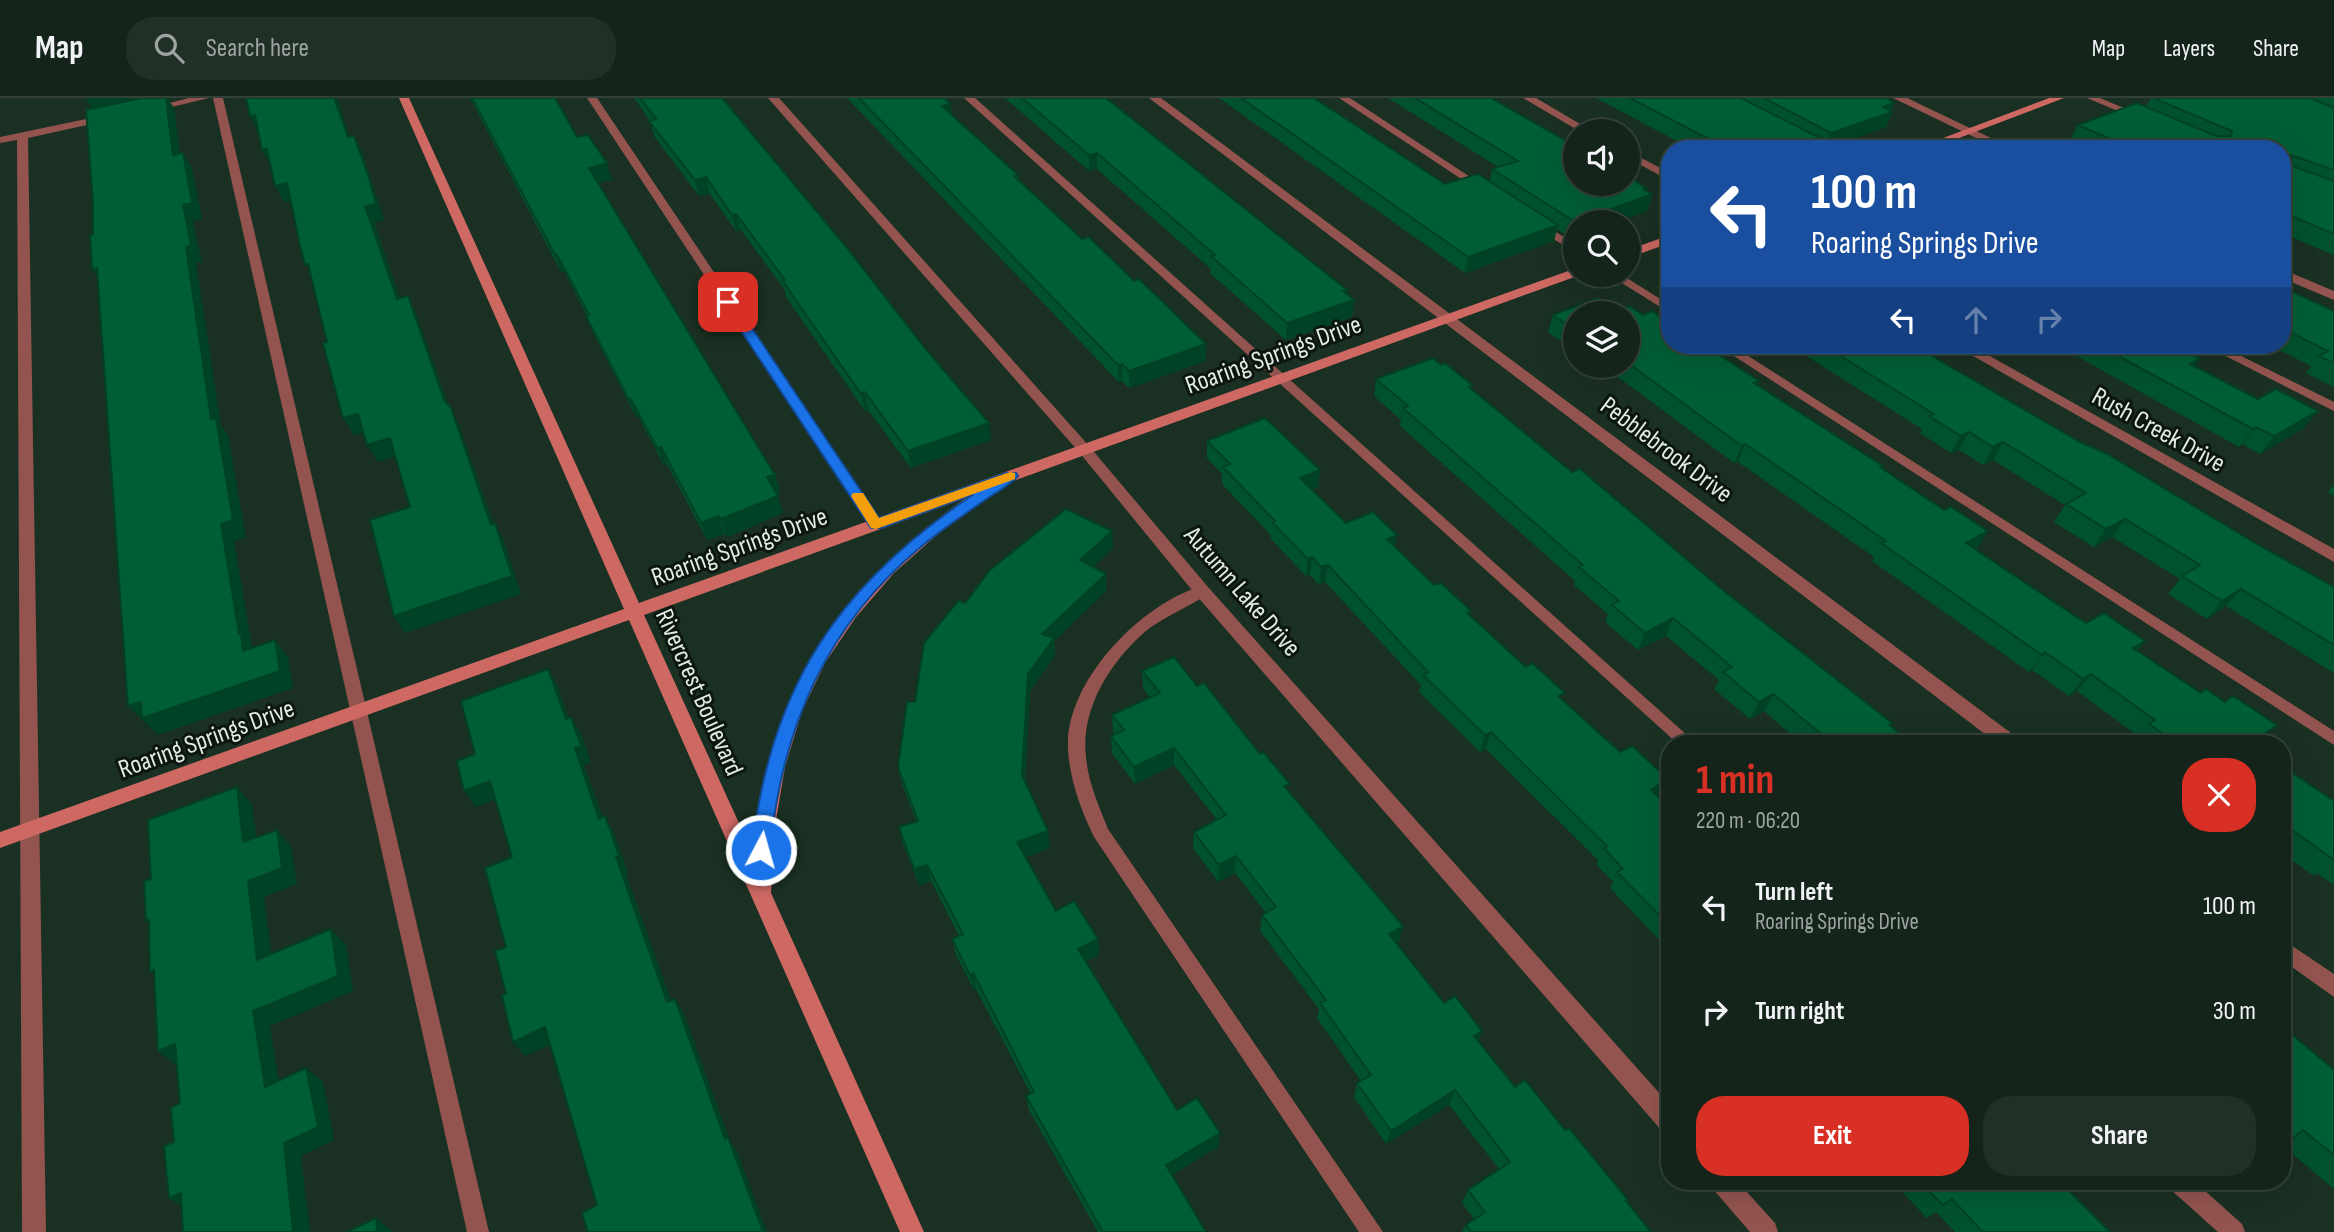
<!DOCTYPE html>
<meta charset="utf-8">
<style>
body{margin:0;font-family:"Sofia Sans Condensed",sans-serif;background:#213027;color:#f1f3f6;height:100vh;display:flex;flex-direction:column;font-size:26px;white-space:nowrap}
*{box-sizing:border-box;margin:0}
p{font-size:23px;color:#9da4a2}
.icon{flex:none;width:38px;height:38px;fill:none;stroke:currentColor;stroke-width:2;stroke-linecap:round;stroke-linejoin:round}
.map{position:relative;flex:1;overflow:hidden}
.details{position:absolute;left:1661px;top:637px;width:630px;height:455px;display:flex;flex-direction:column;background:#14241a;border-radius:28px;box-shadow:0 7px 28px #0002,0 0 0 2px #334139}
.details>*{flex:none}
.banner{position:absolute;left:1661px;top:42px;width:630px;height:214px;border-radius:28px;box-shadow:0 7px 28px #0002,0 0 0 2px #334139;background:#1a4fa0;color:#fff;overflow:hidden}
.fabs{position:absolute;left:1563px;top:21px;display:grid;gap:14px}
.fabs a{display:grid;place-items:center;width:77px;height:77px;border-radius:50%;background:#14241a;box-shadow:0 7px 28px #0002,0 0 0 2px #334139;font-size:35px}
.pin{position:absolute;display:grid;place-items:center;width:60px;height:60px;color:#fff;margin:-30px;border-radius:14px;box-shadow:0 4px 10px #0006}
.me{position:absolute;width:77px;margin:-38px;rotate:6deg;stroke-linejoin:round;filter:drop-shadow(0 0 5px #0008)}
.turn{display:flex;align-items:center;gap:24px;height:147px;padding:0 35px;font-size:32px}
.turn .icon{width:91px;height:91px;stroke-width:2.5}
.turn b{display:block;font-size:49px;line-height:60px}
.lanes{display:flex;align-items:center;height:66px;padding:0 35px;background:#0003;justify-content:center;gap:35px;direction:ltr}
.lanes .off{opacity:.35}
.round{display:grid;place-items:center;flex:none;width:74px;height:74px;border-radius:28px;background:#213027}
.overview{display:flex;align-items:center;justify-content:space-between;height:119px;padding:0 35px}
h1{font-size:42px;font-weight:700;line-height:52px;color:#d93025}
.action{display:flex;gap:14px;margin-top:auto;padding:14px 35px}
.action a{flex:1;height:80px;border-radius:28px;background:#d93025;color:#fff;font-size:28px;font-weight:700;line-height:80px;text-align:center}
.action a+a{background:#213027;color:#f1f3f6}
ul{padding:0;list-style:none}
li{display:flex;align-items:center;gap:21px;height:105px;padding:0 35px}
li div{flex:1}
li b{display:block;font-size:26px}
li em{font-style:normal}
header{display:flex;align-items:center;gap:42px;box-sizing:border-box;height:98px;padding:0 35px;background:#14241a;border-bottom:2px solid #334139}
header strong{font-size:33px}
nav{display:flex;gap:38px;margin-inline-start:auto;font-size:24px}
.search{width:490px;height:63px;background:#213027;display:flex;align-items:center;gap:18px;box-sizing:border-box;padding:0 24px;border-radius:28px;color:#9da4a2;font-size:26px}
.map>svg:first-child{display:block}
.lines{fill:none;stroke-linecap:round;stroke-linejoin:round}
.lane{fill:#93544f;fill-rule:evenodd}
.street{fill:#93544f;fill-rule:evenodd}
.secondary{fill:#cd6863;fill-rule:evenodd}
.wall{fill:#00512e}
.shaded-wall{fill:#004225}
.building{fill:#005e35;stroke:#004225;stroke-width:2}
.route{fill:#1a73e8;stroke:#114b97;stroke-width:2}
.slow{fill:#f59e0b}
.labels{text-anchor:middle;stroke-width:6;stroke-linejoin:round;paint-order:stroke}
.street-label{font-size:26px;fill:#e0ede4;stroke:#0c150f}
</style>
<header>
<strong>Map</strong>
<div class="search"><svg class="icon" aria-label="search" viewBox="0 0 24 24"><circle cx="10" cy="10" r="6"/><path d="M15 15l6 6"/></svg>Search here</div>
<nav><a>Map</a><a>Layers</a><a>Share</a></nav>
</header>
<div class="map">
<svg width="2334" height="1134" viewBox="0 0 2334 1134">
<rect width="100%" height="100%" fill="#1a3022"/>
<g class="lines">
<path class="lane" d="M213 0H223L489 1134H467Z
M587 0H597L881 423 883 426 881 429H871Z
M964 0H975L1697 646H1678Z
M1339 0H1350L1487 90 1478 92Z
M2087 0H2100L2145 19 2137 21Z
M1535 126H1543L1575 146V154L1535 130Z
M1609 177H1622L1670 207V215Z
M1717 247H1731L2334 633V647Z
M2204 247H2219L2334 304V313Z
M1202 488 1209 493 1207 497C1189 508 1169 517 1151 529 1113 559 1080 609 1086 659 1088 684 1099 708 1108 731L1383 1134H1359L1094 739C1080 711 1067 674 1068 642 1071 578 1143 505 1202 488Z
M2167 1083H2194L2242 1126 2245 1134H2218L2170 1091Z"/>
<path class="street" d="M189 0H209L151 14 146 11Z
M768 0H779L1089 348 1208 489 1670 1007V1036L1662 1033 1196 497 1079 354Z
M1149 0H1161L2019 641 2021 646H1998Z
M1523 0H1536L1592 33H1579Z
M1893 0H1907L2014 51H1999Z
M110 16 115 19 114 21 28 40 46 1134H22L17 42 0 45V39Z
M1628 53 1670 75V83L1628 60Z
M2282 171 2334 193V202L2282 180Z
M1954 247H1970L2334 451V464Z
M2282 841 2334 876V899L2282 862Z
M1709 1083H1737L1775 1125 1778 1134H1750L1713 1091Z"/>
<path class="secondary" d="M399 0H409L639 505 1571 172 1575 171V177H1580L991 391 990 398 939 435 894 475 856 519 825 565 802 613 785 669 775 728 771 795 924 1134H900L629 522 0 750V734L624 511ZM966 400C840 490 762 599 754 758L644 517Z
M2049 0H2064L1930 51H1914Z
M1670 137V145L1628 160V152Z"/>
</g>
<path class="wall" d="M470 0H555L577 39 612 82 598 85 775 377 780 394 777 395 783 415 727 439 725 436 707 442 667 366 664 368 638 318 636 319 593 235 587 218 564 173 561 174Z
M634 0H722L991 342 911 370 868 312 865 313 786 199 785 192 741 132 736 133 710 96 699 98 654 38 650 23Z
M847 0H944L950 6 952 17 1018 77 1019 82 1082 141 1134 183 1206 246V263L1129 290 1122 283 1119 284Z
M1005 0H1106L1347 192V196L1354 202 1352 219 1286 242 1210 175 1211 171 1097 71 1089 73Z
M1219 0H1314L1445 86 1490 83 1492 71 1498 69 1388 0H1491L1646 90V93L1652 96 1647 113 1615 124H1575L1568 138 1557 131 1554 143 1465 175Z
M1596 0H1886L1894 5 1891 13 1892 14 1886 29 1825 51 1818 47 1817 51H1692Z
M2151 0H2334V157L2282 135V51H2087L2069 43 2078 27 2146 8Z
M2282 189 2334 213V289L2306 275 2311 268 2269 247H2282Z
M1617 212 1643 217 1759 283 1757 287 1883 368 1882 370 1944 412 1988 433 1975 451 2086 525 2145 543 2137 553 2260 644 2257 646H2138L2134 643 2138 638 2077 593 2069 598 2032 572 2029 574 1872 463 1874 459 1738 364 1734 365 1603 268H1628V215H1575V253L1548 234 1553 217Z
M1789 247H1913L2255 445 2334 489V575L2226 508 2207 521 2168 496 2180 481 2112 439 2094 449 2054 424 2065 407 1993 362 1983 367 1959 352 1951 355 1920 335 1922 331Z
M2057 247H2173L2195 269 2304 330 2260 356 2242 346 2239 349Z
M1441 267 1472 287 1471 291 1572 374 1892 625 1891 628 1913 646H1802L1764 613 1750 621 1714 591 1719 582 1666 538 1638 552 1605 524 1608 516 1574 487 1575 483 1400 328 1401 322 1374 298 1376 281Z
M1207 343 1320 372 1318 389 1312 392 1346 425 1395 449 1434 487 1471 513 1470 517 1562 601 1660 698 1658 699 1670 710V846L1665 848 1610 790 1613 784 1596 766 1598 762 1486 651 1480 654 1419 594 1421 587 1325 484 1319 487 1310 477 1306 478 1271 441V437L1222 386V376L1207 360Z
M2334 387V398L2328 394Z
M1112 433 1113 450 1093 469 1106 476V493L1054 543 1055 557 1030 593 1025 683 1050 750 1025 759 1056 813 1098 841 1099 857 1086 864 1177 1012 1219 1048 1172 1077 1206 1134H1098L1029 1012 1026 998 1031 996 976 891 974 892 956 857 952 841 959 838 931 783 919 787 903 746 899 729 916 723 902 686 898 669 915 604Z
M1142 573 1197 588 1289 693 1399 844 1396 845 1444 905 1482 933 1478 943 1515 989 1565 1032 1628 1102 1627 1104 1651 1134H1462L1466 1127 1474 1121 1462 1105 1468 1092 1499 1071 1449 1007 1386 1046 1354 999 1357 985 1361 983 1317 920 1319 911 1260 833 1262 817 1266 815 1235 775 1218 784 1193 750 1194 734 1217 722 1174 667 1135 686 1112 655 1111 638 1115 636 1113 634 1112 617 1150 600 1143 590Z
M2282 668 2334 703V787L2317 775 2314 778 2282 755Z
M2282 928 2334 972V1091L2283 1048 2282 1049Z
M1892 1083H2059L2110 1134H1955L1936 1114 1927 1120Z"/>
<path class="shaded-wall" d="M91 0H172L169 2 174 10 182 73 173 57 96 17 86 1Z
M334 0H337L355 55 348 39Z
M1894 5 1890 14H1892L1886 29 1825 51 1831 35 1883 9Z
M950 6 952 21 942 8Z
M255 17 258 34 250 18Z
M354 38 362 54 384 122 374 124 406 218 397 201 365 108Z
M1822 38 1817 51H1785Z
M267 51 271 68 262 52Z
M183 55 192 71 202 121 193 123 202 164 196 165 221 328 228 337 246 440 234 443 252 549 254 552 243 553 239 536 221 426 211 321 186 149 183 107Z
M1097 55V71L1089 73V57Z
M607 65 612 82 595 86 589 70Z
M706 79 710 96 699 98 695 82Z
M287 85 296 102 284 104 275 88Z
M1646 90 1644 99 1652 96 1647 113 1615 124H1593L1595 117Z
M1592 115 1590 124H1575V136L1568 138 1572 122Z
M736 116 741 132 736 133 732 117Z
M1558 127 1554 143 1465 175 1468 159Z
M555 157H557L564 173 561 174Z
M97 170 104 188 92 171Z
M1347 192 1345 205 1354 202 1352 219 1286 242 1287 225Z
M408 198 416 215 453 320 444 302Z
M1206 246V263L1129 290V273Z
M2200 261 2188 278 2190 266Z
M1122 266V283L1119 284 1118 267Z
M865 294 868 312 865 313 861 296Z
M631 301 638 318 636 319 629 302Z
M451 310 459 327 500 444 491 427Z
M2318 313 2304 330 2260 356 2274 338Z
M358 316 368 333 354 337 343 320Z
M989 325 991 342 911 370 908 353Z
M2256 329 2242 346 2239 349 2253 331Z
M1969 334 1959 352 1951 355 1961 338Z
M390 340 400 357 378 364 367 347Z
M2003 344 1993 362 1983 367 1993 349Z
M1745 346 1738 364 1734 365 1742 348Z
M661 349 667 366 664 368 657 350Z
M1320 372 1318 389 1298 397 1300 380Z
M775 377 780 394 772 397 767 379Z
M778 398 783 415 727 439 721 421Z
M719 418 725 436 707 442 701 425Z
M2125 421 2112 439 2094 449 2106 431Z
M495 425 504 443 521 496 405 535 394 518Z
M1112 433 1113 450 1081 480 1080 462Z
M1988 433 1977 451 1955 463 1966 445Z
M1397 437 1394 454 1387 441Z
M1312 459 1310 477 1306 478 1308 461Z
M1328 467 1325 484 1319 487 1321 469Z
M1106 476V493L1054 543 1055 557 1030 593 1024 694 1022 677 1028 576 1042 536Z
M2241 491 2226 508 2207 521 2222 503Z
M1673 520 1666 538 1638 552 1645 535Z
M275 542 288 559 293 590 158 637 128 608Z
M2145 543 2131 560 2133 550Z
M2045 554 2032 572 2029 574 2042 557Z
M548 571 558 589 575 638 566 621Z
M2091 576 2077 593 2069 598 2083 581Z
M1773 596 1764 613 1750 621 1759 604Z
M571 619 581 636 591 664 584 667 609 737 599 721 575 650Z
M2277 627 2257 646H2250Z
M1491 634 1486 651 1480 654 1485 637Z
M1174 650V667L1135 686 1134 669Z
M1668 681 1660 698 1643 708 1651 692Z
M490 683 501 699 476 709 464 693Z
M237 689 252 706 259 761 243 744Z
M605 718 614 735 628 775 626 776 677 919 667 904 616 759Z
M277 732 291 748 297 786 264 799 274 877 257 862 248 783Z
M1048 733 1050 750 1020 761 1017 744Z
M1236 758 1235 775 1218 784 1219 767Z
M927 767 931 783 919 787 914 771Z
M1403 828 1399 844 1385 852 1389 836Z
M331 831 346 847 353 893 270 928 282 1003 265 989 253 913Z
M1098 841 1099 857 1080 867 1078 851Z
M973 875 976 891 974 892 970 877Z
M675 901 684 916 734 1054 725 1041Z
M545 929 557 944 525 958 513 944Z
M1482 933 1476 947 1474 938Z
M175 946 177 968 158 953Z
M306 970 323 984 334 1042 301 1058 310 1134H293L284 1045Z
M1455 992 1449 1007 1386 1046 1391 1033Z
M1220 1035 1219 1048 1166 1080V1067Z
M728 1039 737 1053 767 1134H763Z
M181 1095 190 1113 169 1100Z
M376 1120 392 1133V1134H377Z"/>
<path class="building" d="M142 0H166L173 57 183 55 192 105 183 107 191 147 186 149 211 321 216 320 233 422 221 426 239 536 241 535 243 553 275 542 280 573 142 620 141 604 128 608 97 170 92 171 90 137H93V103L86 12Z
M246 0H334L348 39 354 38 368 77 376 106 365 108 397 201 408 198 444 302 451 310 491 427 495 425 512 478 394 518 370 422 410 409 390 340 367 347 358 316 343 320 323 245 327 244 308 166 305 167 300 147 287 85 275 88 267 51 262 52 255 17 250 18Z
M472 0H555L577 39 588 37 607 65 589 70 775 377 767 379 778 398 721 421 719 418 701 425 661 349 657 350 631 301 629 302 586 218 589 217 557 157H555Z
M640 0H722L847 150 928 254 989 325 908 353 865 294 861 296 782 182H785L736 116 732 117 706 79 695 82 649 23 656 21Z
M859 0H944L950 6 942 8 1018 77 1014 78 1082 141 1089 139 1134 183 1139 181 1206 246 1129 273 1122 266 1118 267Z
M1022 0H1106L1347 192 1343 193 1354 202 1287 225 1211 158 1215 157 1097 55 1089 57Z
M1241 0H1314L1445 86 1478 76 1558 127 1468 159Z
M1415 0H1491L1575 48V86H1628V79L1646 90 1643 91 1652 96 1595 117 1592 115 1572 122 1492 71 1518 63Z
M1630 0H1741L1814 37 1822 38 1785 51H1728Z
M1764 0H1886L1894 5 1883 9 1892 14 1831 35Z
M2153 0H2311L2334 10V72L2291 57 2292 68 2334 83V136L2282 114V51H2134L2078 27 2137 5 2216 38H2231L2232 33Z
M2282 189 2334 213V265L2319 258 2328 253 2282 230Z
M1598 200 1617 212 1629 208 1643 217 1652 213 1670 225V247H1704L1759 283 1754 285 1883 368 1880 369 1944 412 1951 409 1988 433 1966 445 2033 490 2086 525 2104 515 2145 543 2133 550 2201 595 2206 591 2225 604 2233 598 2277 627 2250 646H2178L2149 626 2155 622 2091 576 2083 581 2045 554 2042 557 1881 445 1886 443 1745 346 1742 348 1628 265V215H1575V232L1553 217Z
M1823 247H1913L2080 344 2107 356 2255 445 2334 489V547L2241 491 2222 503 2182 478 2200 467 2125 421 2106 431 2066 406 2086 395 2003 344 1993 349 1969 334 1961 338 1929 318 1934 316Z
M2098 247H2173L2200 261 2190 266 2258 301 2276 291 2318 313 2274 338 2256 329 2253 331Z
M1433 260 1441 267 1445 265 1472 287 1469 289 1572 374 1580 371 1725 494 1892 625 1889 627 1913 646H1833L1773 596 1759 604 1723 574 1732 569 1673 520 1645 535 1612 507 1619 503 1579 469 1583 467 1403 310 1408 308 1376 281Z
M1265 320 1320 372 1300 380 1346 425 1373 414 1397 437 1387 441 1434 487 1441 485 1471 513 1467 515 1526 569 1532 565 1565 595 1558 598 1620 654 1632 648 1668 681 1651 692 1670 710V828L1617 774 1623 771 1604 750 1607 748 1491 634 1485 637 1423 577 1428 574 1328 467 1321 469 1312 459 1308 461 1272 424 1275 423 1223 369 1230 366 1207 343Z
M1066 411 1112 433 1080 462 1106 476 1042 536 1054 540 1028 576 1022 677 1048 733 1017 744 1056 813 1074 803 1098 841 1078 851 1177 1012 1197 1000 1220 1035 1166 1067 1206 1134H1103L1026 998 1034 994 973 875 970 877 952 841 963 836 927 767 914 771 899 729 918 723 898 669 907 604H915L924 545 958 503 965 505 990 472Z
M1174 559 1197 588 1204 585 1260 656 1263 654 1290 686 1284 688 1403 828 1389 836 1444 905 1455 898 1482 933 1474 938 1515 989 1525 982 1565 1032 1569 1030 1628 1102 1626 1103 1651 1134H1471L1466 1127 1485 1114 1468 1092 1510 1064 1455 992 1391 1033 1357 985 1371 977 1320 905 1326 902 1262 817 1276 809 1236 758 1219 767 1194 734 1226 717 1174 650 1134 669 1111 638 1124 632 1112 617 1160 595 1142 573Z
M548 571 566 621 571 619 581 648 575 650 599 721 605 718 619 758 616 759 667 904 675 901 725 1041 728 1039 763 1134H588L582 1115 597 1107 545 929 513 944 502 897 506 895 495 853 506 849 485 770 512 759 490 683 464 693 457 663 475 656 461 603Z
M2282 668 2334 703V762L2282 725Z
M237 689 243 744 277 732 282 770 248 783 257 862 331 831 338 878 253 913 265 989 306 970 318 1029 284 1045 293 1134H183L181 1095 169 1100 164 1048 174 1044 171 1010 180 1005 175 946 158 953 154 872 150 874 149 822 146 823 144 783 151 781 148 722Z
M2282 928 2334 972V1057L2303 1032 2283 1048 2282 1047Z
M1919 1083H2059L2110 1134H1983L1952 1101 1943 1107Z
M376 1120 377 1134H347Z"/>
<path class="route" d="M724 202H733L879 420 1006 375H1016L1018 378C1010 387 998 393 988 400 966 415 944 430 923 447 826 527 782 629 770 752L768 758 761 760 755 758 752 752C770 589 838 487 974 396L881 430H871L722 204Z"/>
<path class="slow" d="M1010 374 1015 375V381L876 431 871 430 851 398 853 395H863L879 420Z"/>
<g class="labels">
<g class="street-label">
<text transform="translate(1273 256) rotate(-20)" y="9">Roaring Springs Drive</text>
<text transform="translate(2159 331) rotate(29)" y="9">Rush Creek Drive</text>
<text transform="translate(1667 351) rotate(37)" y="9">Pebblebrook Drive</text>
<text transform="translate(739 448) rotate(-20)" y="9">Roaring Springs Drive</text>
<text transform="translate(1243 493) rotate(49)" y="9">Autumn Lake Drive</text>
<text transform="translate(700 594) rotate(66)" y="9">Rivercrest Boulevard</text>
<text transform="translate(206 640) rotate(-20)" y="9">Roaring Springs Drive</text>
</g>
</g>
</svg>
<div class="fabs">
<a><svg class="icon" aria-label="sound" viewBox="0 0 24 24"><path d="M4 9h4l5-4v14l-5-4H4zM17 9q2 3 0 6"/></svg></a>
<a><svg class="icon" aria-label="search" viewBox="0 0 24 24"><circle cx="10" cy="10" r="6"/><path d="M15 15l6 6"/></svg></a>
<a><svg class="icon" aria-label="layers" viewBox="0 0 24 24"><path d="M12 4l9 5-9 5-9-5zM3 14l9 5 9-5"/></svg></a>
</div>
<div class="pin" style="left:728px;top:204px;background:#d93025"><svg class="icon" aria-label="arrive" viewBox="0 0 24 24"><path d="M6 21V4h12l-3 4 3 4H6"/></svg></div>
<svg class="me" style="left:761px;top:752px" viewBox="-20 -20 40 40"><circle r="17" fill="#1a73e8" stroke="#fff" stroke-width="3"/><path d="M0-11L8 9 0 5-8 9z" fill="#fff"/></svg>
<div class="banner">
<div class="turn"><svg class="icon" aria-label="left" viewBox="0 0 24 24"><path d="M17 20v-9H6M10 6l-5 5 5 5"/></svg><div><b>100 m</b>Roaring Springs Drive</div></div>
<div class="lanes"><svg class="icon" aria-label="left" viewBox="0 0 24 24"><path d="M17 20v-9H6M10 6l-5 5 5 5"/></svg><svg class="icon off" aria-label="ahead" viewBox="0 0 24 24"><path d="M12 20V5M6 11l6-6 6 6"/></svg><svg class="icon off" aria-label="right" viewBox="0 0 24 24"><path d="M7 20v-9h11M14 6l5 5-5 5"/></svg></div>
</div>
<section class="details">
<div class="overview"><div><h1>1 min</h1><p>220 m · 06:20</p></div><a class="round" style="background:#d93025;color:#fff"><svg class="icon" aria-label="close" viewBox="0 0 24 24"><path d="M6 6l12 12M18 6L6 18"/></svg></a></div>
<ul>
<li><svg class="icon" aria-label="left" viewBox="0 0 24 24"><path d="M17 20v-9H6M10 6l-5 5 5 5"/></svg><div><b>Turn left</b><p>Roaring Springs Drive</p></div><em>100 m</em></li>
<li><svg class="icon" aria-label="right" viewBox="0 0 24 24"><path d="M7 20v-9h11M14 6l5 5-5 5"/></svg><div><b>Turn right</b></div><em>30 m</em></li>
</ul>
<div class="action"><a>Exit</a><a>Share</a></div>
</section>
</div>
